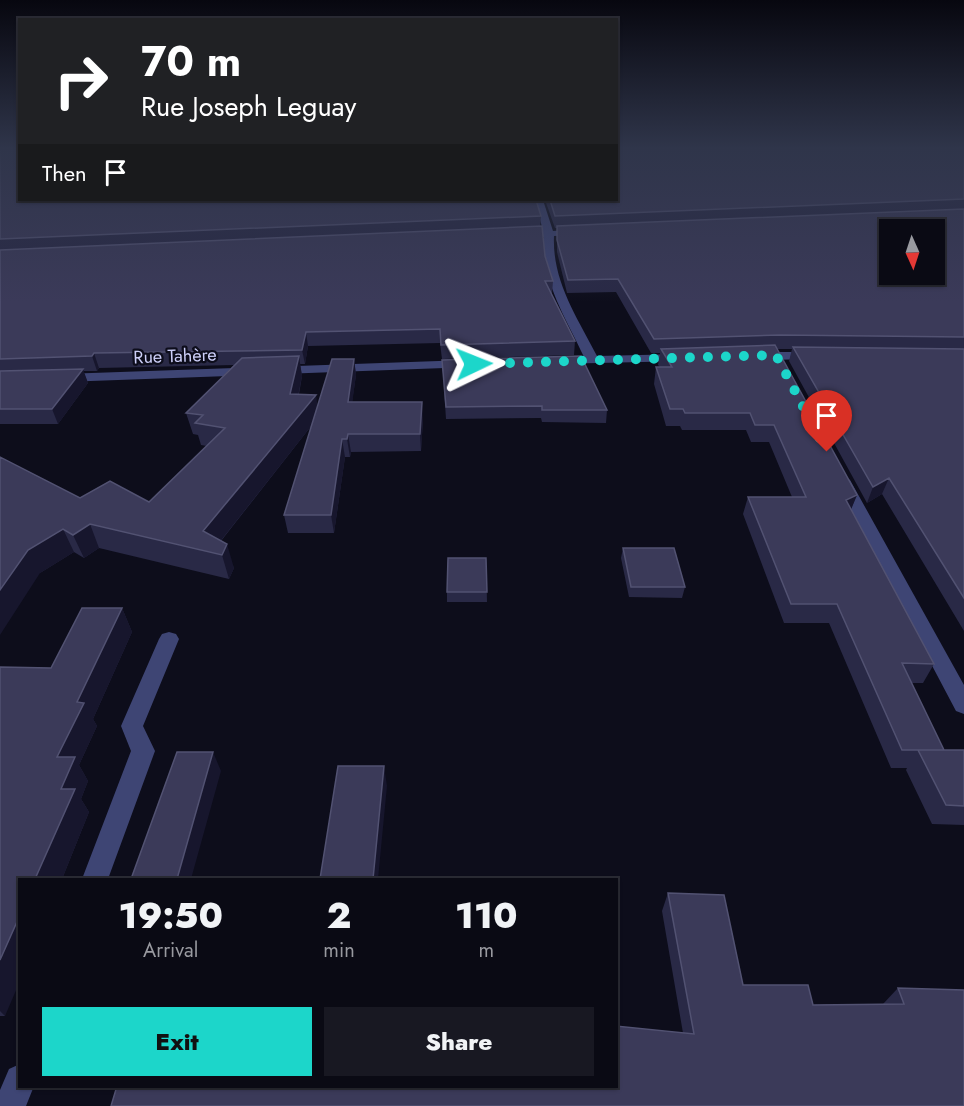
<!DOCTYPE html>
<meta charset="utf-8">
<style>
body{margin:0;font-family:Jost,sans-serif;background:#181822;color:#f1f3f6;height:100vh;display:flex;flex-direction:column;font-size:22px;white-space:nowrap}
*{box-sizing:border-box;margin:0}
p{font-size:20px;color:#999aa0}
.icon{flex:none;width:33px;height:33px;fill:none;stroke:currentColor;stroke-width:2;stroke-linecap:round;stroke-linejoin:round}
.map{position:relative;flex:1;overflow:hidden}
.panel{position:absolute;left:18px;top:878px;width:600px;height:210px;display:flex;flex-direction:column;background:#0a0a14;border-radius:0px;box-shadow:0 2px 4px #0004,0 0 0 2px #2a2b34}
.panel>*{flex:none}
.guide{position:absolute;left:18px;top:18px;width:600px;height:183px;border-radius:0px;box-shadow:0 2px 4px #0004,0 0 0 2px #2a2b34;background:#202124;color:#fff;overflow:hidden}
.needle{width:39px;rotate:177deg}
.tools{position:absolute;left:879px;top:219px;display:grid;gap:12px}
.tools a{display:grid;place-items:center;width:66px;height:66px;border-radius:0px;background:#0a0a14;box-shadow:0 2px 4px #0004,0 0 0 2px #2a2b34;font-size:30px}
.pin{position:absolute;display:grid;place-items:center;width:51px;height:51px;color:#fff;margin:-62px -26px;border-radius:50% 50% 50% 0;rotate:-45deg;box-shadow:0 0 6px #0007}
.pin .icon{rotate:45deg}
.me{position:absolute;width:66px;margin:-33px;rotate:88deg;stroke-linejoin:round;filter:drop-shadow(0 0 4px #0008)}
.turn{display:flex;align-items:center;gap:21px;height:126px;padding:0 24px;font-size:27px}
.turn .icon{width:78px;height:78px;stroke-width:2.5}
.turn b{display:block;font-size:42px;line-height:51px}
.then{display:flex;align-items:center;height:57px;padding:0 24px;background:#0003;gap:12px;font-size:22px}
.eta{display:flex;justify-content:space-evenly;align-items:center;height:102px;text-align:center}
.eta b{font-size:36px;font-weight:800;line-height:42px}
.action{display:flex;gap:12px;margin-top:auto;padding:12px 24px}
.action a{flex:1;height:69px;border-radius:0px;background:#1cd6ca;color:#111;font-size:24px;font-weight:800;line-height:69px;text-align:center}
.action a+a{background:#181822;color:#f1f3f6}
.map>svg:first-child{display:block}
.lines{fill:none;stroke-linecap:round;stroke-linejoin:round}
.minor{fill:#3e4574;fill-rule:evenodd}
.wall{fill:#292946}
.shaded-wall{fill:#17162d}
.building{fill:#3b3a59;stroke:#525272;stroke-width:1.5;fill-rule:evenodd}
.route{stroke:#1cd6ca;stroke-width:10;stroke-dasharray:0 18}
.labels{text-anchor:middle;stroke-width:4.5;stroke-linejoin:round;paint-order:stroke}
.far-street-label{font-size:18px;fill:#cdcff8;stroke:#0d0d1b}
</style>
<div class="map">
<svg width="964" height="1106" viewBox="0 0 964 1106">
<rect width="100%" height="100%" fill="#0d0d1b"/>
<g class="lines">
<path class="minor" d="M535 200H543L553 231 580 229 585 232 580 235 554 236C552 281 577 317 597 356L683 354 689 358 688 361 553 364 552 361 558 357H584C566 318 541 281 544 237L520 238 515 235 520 232 543 231Z
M815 352 821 356 820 359 756 360 750 356 756 352Z
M467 360 472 361V367L63 382 56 378 63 374Z
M842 475 850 480 964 685V714L956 711 834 480Z
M169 632 176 634 179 639 143 726 155 751 108 879H82L131 751 121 726 159 639 162 634Z
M20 1064V1086H34L26 1106H0V1090L9 1069Z"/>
</g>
<path class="wall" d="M0 147 541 216 540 227 545 256 553 281 552 294 575 341 574 355 442 359 440 343 308 346 305 364H300L302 376 299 394 318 406 354 359 356 375 352 402 423 419 421 451 351 452 350 457H345L334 533H288L284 515 312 425 221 541 234 568 229 579 99 548 84 558 74 552 40 573 80 498 149 502 207 446 201 445 198 435 193 434 186 413 234 365 99 368 97 371H83L88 383 58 424H0Z
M964 147V631L882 494 867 503 789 361 792 349H777L857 495 851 509 934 664 923 683H911L944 750 964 751V825L932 824 906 770 907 768H891L829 623H784L743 514 748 497H792L769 442H751L746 430H682L680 426H666L654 384 656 367H660L658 365 660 353H651L616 292 567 293 557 252V228H555L545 200H616Z
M442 360 607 410 606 423 542 422 541 418 446 419Z
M623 548 685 587 682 598 629 597 621 558Z
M486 558 487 602H447V592Z
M122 608 132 632 93 719 97 726 79 765 88 781 81 799 89 812 62 879H20L5 1016H0V668H51Z
M668 893 743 985 813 1005 883 1004 898 988 964 1106 683 1033 662 911Z"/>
<path class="shaded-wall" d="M306 332 308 346 305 364 302 350Z
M94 353 99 368 97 371 92 356Z
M299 356 302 376 294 416 290 394Z
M354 359 356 375 350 419 348 402Z
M83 369 88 383 58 424 52 409Z
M316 395 319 416 211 553 203 531Z
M422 402 423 419 421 451 420 434Z
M348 434 351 452 350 457 347 439Z
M342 439 345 457 334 533 331 515Z
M889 478 882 494 867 503 873 487Z
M857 495 850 512 846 500Z
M90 524 99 548 84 558 73 535Z
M63 529 74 552 40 573 0 635V590L28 550Z
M227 544 234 568 229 579 222 555Z
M122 608 132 632 93 719 97 726 79 765 88 781 81 799 89 812 62 879H35L61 789 57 757 77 702Z
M213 752 221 771 191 879H177Z
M384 766 387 786 378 879H373Z
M20 915V981L5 1016 0 1011V960Z"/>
<path class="building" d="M0 147H20V200H536L541 216 0 239Z
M616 147H964V199L555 216 550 200H616Z
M964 209V337L780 335 654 339 618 279 568 280 557 240V226ZM890 230H934V274H890Z
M542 226 545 256 553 281H545L575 341 441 345 440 329 306 332 302 350 94 353 92 356 0 359V250Z
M775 345 857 495 846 500 934 664 902 663 944 750H902L837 604H791L748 497H806L774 425H755L750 413H685L683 409H670L656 367H672L661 349Z
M793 347 964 349V598L889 478 873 487Z
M299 356 290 394 316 395 203 531 227 544 222 555 90 524 73 535 63 529 28 550 0 590V457L80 498 110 481 149 502 225 428 195 423 203 415 186 413 242 358Z
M581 356 607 410H542V406L446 407 442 360Z
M332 359H354L348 402H422L420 434H348L347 439H342L331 515H284Z
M83 369 52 409H0V371Z
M623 548H674L685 587H631Z
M448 558H486L487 592H447Z
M82 608H122L77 702 84 703 57 757H75L61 789H75L35 879H20V915L0 960V667L51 668Z
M918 750H964V806L946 805Z
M177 752H213L177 879H131Z
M338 766H384L373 879H320Z
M668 893 724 895 743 985H808L813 1005 904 1004 898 988 964 990V1106H111L117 1086H616V1026L694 1034Z"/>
<linearGradient id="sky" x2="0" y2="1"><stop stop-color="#07070f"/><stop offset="0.49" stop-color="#2f354a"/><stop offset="1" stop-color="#2f354a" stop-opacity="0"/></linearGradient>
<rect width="964" height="302" fill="url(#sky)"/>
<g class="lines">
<path class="route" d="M474 364 776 355 827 452"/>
</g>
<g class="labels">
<g class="far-street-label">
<text transform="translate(175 356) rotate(-2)" y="6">Rue Tahère</text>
</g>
</g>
</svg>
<div class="tools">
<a><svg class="needle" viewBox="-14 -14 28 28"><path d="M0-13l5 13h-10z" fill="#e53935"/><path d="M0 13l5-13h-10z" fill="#999aa0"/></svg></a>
</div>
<div class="pin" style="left:827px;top:452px;background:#d93025"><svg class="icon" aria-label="arrive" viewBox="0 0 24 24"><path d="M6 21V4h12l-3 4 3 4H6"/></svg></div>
<svg class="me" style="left:474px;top:364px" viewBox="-20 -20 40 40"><path d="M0-17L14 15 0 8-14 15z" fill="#1cd6ca" stroke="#fff" stroke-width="4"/></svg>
<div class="guide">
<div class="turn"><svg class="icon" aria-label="right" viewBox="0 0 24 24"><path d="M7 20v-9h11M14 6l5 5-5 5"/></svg><div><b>70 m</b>Rue Joseph Leguay</div></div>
<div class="then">Then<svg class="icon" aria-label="arrive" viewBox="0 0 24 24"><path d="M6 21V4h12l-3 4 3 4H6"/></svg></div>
</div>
<section class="panel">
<div class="eta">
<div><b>19:50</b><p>Arrival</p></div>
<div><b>2</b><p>min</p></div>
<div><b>110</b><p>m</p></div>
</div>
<div class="action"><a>Exit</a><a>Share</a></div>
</section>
</div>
